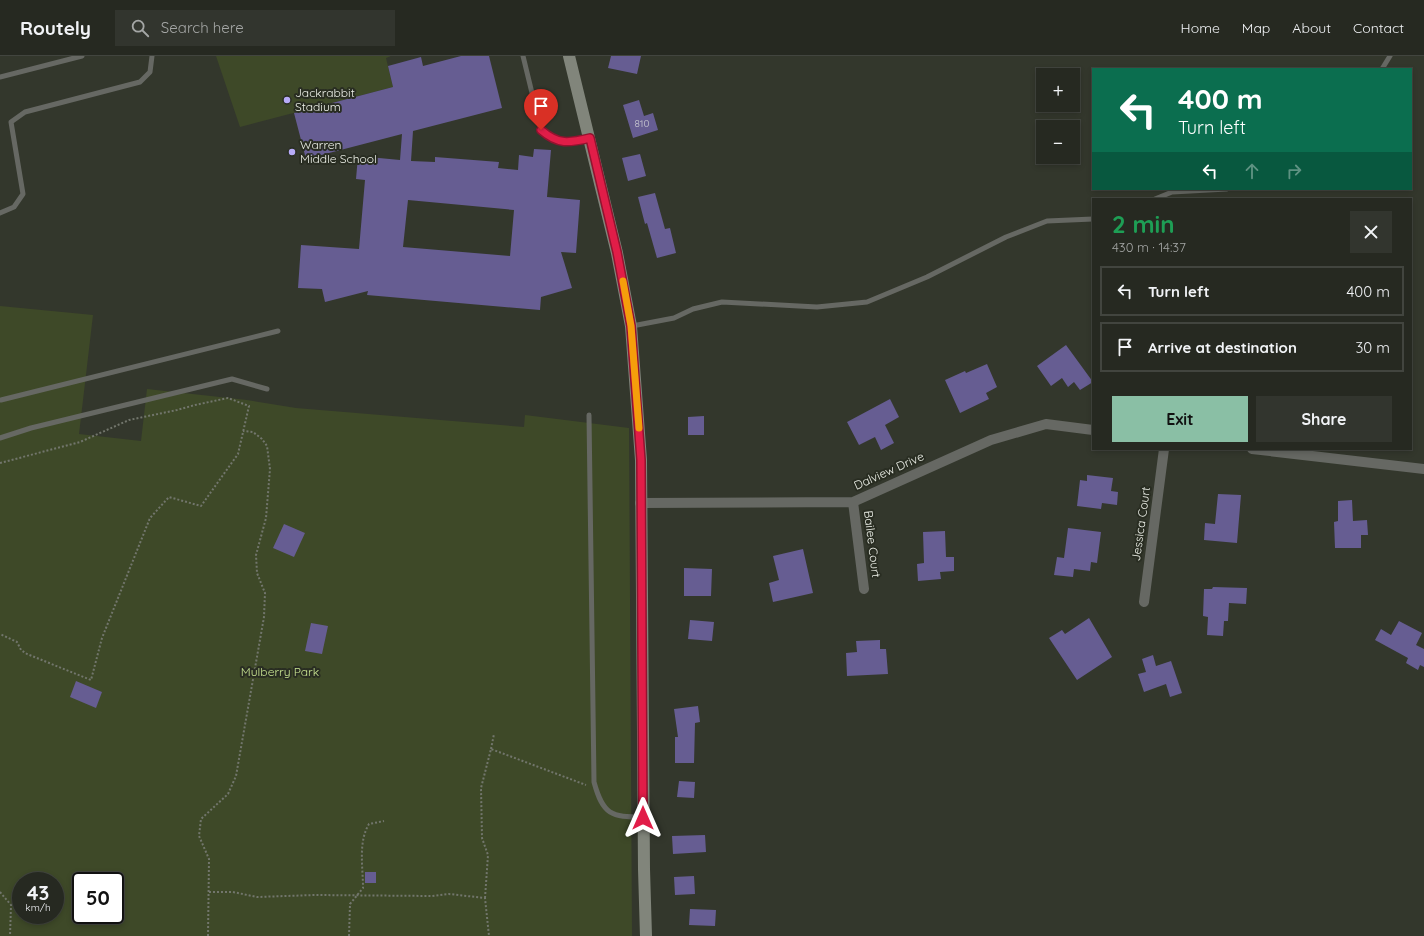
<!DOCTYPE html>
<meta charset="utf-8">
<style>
body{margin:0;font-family:Quicksand,sans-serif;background:#32352e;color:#f1f3f6;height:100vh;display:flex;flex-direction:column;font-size:15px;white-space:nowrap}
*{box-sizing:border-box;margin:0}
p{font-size:13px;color:#a4a6a5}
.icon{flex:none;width:22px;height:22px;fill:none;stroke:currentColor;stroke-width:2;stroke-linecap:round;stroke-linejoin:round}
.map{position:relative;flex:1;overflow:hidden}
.details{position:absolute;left:1092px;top:142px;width:320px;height:252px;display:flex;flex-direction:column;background:#262921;border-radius:0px;box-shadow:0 2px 6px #0003,0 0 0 1px #42453f}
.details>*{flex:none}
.hud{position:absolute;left:1092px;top:12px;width:320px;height:122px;border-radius:0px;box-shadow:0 2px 6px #0003,0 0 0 1px #42453f;background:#0b6e4f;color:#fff;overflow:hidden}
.fabs{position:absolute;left:1036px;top:12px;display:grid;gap:8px}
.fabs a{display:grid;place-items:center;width:44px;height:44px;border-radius:0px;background:#262921;box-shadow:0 2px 6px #0003,0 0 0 1px #42453f;font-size:20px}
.speed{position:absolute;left:12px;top:816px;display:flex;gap:8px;font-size:20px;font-weight:700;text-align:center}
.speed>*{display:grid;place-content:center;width:52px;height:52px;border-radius:50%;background:#262921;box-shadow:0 2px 6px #0003,0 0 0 1px #42453f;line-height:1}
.speed small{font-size:10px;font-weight:400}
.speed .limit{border:2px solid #111;border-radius:6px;background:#fff;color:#111}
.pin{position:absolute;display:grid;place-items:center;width:34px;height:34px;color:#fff;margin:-41px -17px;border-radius:50% 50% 50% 0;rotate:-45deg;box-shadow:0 0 4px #0007}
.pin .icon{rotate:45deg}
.me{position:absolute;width:44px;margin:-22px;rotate:0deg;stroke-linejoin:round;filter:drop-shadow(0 0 3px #0008)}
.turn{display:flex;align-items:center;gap:14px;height:84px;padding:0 20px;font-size:18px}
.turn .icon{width:52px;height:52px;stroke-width:2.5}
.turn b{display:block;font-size:28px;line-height:34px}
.lanes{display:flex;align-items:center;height:38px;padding:0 20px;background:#0003;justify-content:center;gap:20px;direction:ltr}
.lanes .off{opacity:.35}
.round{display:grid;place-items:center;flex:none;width:42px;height:42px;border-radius:0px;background:#32352e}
.headline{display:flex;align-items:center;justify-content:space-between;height:68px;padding:0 20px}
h1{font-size:24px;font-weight:700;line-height:30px;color:#1e9e55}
.button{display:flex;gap:8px;margin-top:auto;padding:8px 20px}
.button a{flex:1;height:46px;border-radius:0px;background:#8abfa5;color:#111;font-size:16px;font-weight:700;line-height:46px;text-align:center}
.button a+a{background:#32352e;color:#f1f3f6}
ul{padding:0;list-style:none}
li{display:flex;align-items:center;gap:12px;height:50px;margin:0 8px 6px;padding:0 12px;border:2px solid #42453f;border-radius:0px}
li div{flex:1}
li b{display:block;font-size:15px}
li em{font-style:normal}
header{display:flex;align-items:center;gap:24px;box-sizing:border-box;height:56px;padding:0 20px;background:#262921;border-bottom:1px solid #42453f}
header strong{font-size:19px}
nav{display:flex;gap:22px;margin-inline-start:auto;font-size:14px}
.search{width:280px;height:36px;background:#32352e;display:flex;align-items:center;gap:10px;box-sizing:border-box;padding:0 14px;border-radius:0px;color:#a4a6a5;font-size:15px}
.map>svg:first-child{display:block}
.green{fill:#3e4928;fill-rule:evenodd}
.building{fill:#665d92;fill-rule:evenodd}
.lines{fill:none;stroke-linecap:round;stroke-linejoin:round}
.path{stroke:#72766c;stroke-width:2;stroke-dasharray:2 2;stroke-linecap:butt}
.lane{stroke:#666863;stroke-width:5}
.street{stroke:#666863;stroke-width:10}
.secondary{stroke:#81857b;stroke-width:12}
.route-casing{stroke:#92132f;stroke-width:10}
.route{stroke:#e11d48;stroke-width:7}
.slow{stroke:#f59e0b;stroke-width:7}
.poi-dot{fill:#b7abf8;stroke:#292d22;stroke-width:1.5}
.labels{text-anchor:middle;stroke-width:4;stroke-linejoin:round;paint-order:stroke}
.number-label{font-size:10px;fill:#ccccd3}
.poi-label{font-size:12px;fill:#eef1e9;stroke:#292d22;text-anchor:start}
.street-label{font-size:12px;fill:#eef1e9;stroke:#292d22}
.park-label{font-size:12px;fill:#c9e592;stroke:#292d22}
</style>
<header>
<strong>Routely</strong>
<div class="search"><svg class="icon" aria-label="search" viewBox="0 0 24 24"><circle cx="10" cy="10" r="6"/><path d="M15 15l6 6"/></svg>Search here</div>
<nav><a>Home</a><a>Map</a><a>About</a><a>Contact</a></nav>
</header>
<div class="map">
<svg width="1424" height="880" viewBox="0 0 1424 880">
<rect width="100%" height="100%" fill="#33372c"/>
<path class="green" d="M216 0H391L386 2 393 31 240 71Z
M0 250 93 259 79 378 141 385 147 333 247 344 296 352 524 371 525 359 629 372 632 880H0ZM21 825H55V859H21ZM81 825H115V859H81Z"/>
<path class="building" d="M461 0H489L502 52 413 75 411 105 435 106V101L499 106 498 112 518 114 519 99 533 101 534 93 551 94 547 141 580 144 576 197 561 196 572 232 541 241 540 254 367 239 368 235 325 246 322 233 298 232 301 189 359 193 365 124 356 123 358 100 400 104 402 78 306 103 294 57 393 31 388 10 421 1 423 10ZM408 144 514 154 510 200 403 191Z
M611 0H641L637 18 608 12Z
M639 44 644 60 653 57 658 74 633 82 623 49Z
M640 98 646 120 628 125 622 102Z
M655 137 665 173 670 172 676 197 657 202 647 167 645 168 638 141Z
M1066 289 1093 326 1080 334 1074 326 1068 331 1062 322 1051 330 1037 310Z
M987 308 997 331 986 337 989 343 960 357 945 324 965 315 966 317Z
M890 343 899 361 885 369 894 387 881 394 875 381 859 389 847 366Z
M704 360V379H688V361Z
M1087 419 1113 422 1111 435 1118 436 1117 449 1102 447 1101 453 1077 450 1080 424 1087 425Z
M1218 438 1241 439 1237 487 1204 484 1205 467 1215 468Z
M1352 444 1353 465 1367 464 1368 479H1361V492H1335L1334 466 1338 465V445Z
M284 468 305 477 294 501 273 492Z
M1068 472 1101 476 1097 507 1091 506 1090 515 1074 513 1073 521 1054 519 1057 501 1064 502Z
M945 475 946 501H954V515L940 516 941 523 918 525 917 508 924 507 923 476Z
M803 493 813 537 773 546 769 527 779 524 773 500Z
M684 512 712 513 711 540H684Z
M1213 531 1247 532 1246 548 1229 547 1228 565H1224L1223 580 1207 579 1208 561 1203 560 1204 533H1212Z
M1089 562 1112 601 1077 624 1049 582 1062 574 1065 578Z
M690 564 714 566 712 585 688 583Z
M1399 565 1422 577 1416 589 1424 593V611L1420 609 1418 614 1406 607 1408 602 1375 584 1381 573 1391 579Z
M311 567 328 570 322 598 305 595Z
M880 584V593H886L888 618 847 620 846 597 857 596 856 585Z
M1153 599 1156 610 1171 605 1182 637 1170 641 1166 628 1144 636 1138 618 1146 616 1142 603Z
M76 625 102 636 96 652 70 641Z
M698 650 700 666 695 667 694 707H675V681H678L674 653Z
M679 725 695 726 694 742 677 741Z
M705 779 706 796 673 798 672 780Z
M365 816H376V827H365Z
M694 820 695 838 675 839 674 821Z
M690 853 716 854 715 870 689 869Z"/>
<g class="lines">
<path class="path" d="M0 407 80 386 129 364 177 354 195 349 228 342 249 350 238 398 201 450 169 441 150 462 102 582 91 624 27 598 21 594 17 586 0 578
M491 693 494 678
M0 836 11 849 10 880
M209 836H233L257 841 315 839 432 840 449 838 485 842 489 880
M485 842 488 799 482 782 481 732 491 693 586 729
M208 880 209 803 199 780 201 763 228 738 236 720 264 561 265 537 257 517 256 499 266 462 270 413 267 390 262 383 253 376 243 375
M349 880 350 848 363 832C363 811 358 786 369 768L384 765"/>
<path class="lane" d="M523 0 541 74C558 89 569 87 590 82
M1382 13 1390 0
M0 21 82 0
M1155 143 1172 136 1227 133
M0 157 14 151 23 138 11 66 25 56 140 26 150 16 152 0
M632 270 674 262 693 253 722 246 817 251 867 246 927 221 1006 181 1047 165 1093 163
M1 344 278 275
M589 359 594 726C603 759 611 761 643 761
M0 382 31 372 232 323 267 333"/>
<path class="street" d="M1252 393 1424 413
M853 446 864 533
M640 447 853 446 991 384 1046 368 1093 374
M1144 546 1164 393"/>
<path class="secondary" d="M569 0 617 197 631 270 641 404 644 813 646 880"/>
</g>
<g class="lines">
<g class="route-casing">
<path id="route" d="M541 74C558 89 569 87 590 82L617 196 631 270 641 404 643 762"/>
</g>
<use href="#route" class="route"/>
<path class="slow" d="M623 225 631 270 639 372"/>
</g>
<g class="poi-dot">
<circle cx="287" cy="44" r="4"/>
<circle cx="292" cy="96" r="4"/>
</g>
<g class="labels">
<g class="number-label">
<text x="642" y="71">810</text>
</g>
<g class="poi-label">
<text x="295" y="41">Jackrabbit<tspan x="295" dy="14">Stadium</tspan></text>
<text x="300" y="93">Warren<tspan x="300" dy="14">Middle School</tspan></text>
</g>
<g class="street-label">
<text transform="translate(889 415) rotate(-24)" y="4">Dalview Drive</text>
<text transform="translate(1141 468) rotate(-82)" y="4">Jessica Court</text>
<text transform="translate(872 488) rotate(83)" y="4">Bailee Court</text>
</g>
<g class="park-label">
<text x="280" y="620">Mulberry Park</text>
</g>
</g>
</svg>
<div class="fabs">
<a>+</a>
<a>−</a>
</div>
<div class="speed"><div>43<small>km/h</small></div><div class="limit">50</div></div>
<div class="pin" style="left:541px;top:74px;background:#d93025"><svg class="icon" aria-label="arrive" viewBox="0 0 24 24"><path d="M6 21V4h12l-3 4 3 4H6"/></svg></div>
<svg class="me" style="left:643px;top:762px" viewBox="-20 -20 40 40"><path d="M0-17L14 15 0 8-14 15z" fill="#e11d48" stroke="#fff" stroke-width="4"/></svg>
<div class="hud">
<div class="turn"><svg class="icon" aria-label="left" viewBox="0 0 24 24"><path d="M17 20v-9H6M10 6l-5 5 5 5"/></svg><div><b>400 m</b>Turn left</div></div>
<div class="lanes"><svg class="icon" aria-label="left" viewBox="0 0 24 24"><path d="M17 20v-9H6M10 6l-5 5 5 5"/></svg><svg class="icon off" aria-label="ahead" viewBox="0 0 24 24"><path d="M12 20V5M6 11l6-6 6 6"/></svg><svg class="icon off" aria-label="right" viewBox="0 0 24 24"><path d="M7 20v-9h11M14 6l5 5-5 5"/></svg></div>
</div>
<section class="details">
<div class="headline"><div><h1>2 min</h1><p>430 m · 14:37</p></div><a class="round"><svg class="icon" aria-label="close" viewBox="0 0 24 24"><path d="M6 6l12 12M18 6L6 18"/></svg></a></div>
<ul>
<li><svg class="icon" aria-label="left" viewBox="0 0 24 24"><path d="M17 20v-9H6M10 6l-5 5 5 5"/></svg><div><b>Turn left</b></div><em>400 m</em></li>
<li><svg class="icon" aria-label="arrive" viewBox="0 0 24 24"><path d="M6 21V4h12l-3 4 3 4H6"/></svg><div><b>Arrive at destination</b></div><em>30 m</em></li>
</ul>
<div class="button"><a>Exit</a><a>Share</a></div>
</section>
</div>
